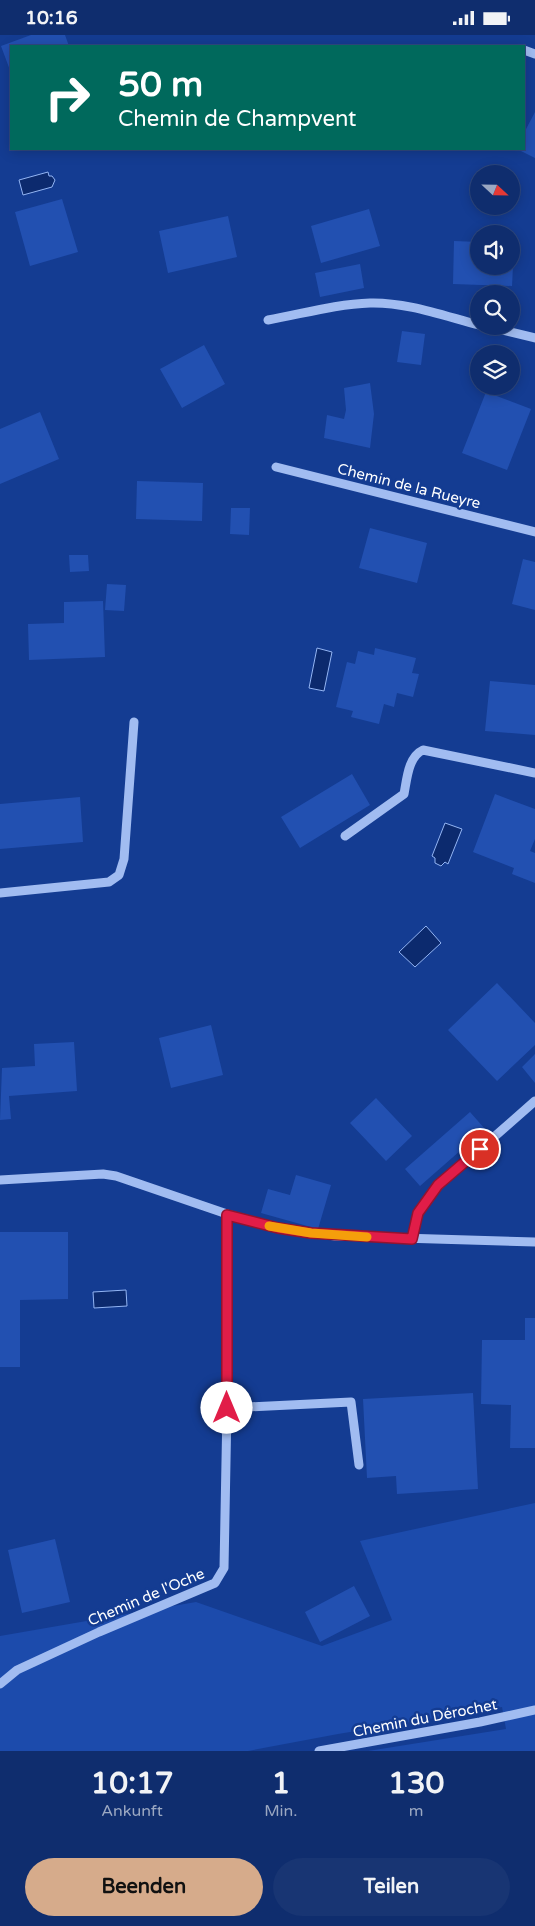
<!DOCTYPE html>
<html lang="de">
<meta charset="utf-8">
<style>
body{margin:0;font-family:"Varela Round",sans-serif;background:#183573;color:#f1f3f6;height:100vh;display:flex;flex-direction:column;font-size:19px;white-space:nowrap}
*{box-sizing:border-box;margin:0}
p{font-size:16px;color:#9ba8c2}
.icon{flex:none;width:28px;height:28px;fill:none;stroke:currentColor;stroke-width:2;stroke-linecap:round;stroke-linejoin:round}
.map{position:relative;height:1716px;overflow:hidden}
.panel{display:flex;flex-direction:column;background:#0f2d6e;flex:1}
.panel>*{flex:none}
.top-card{position:absolute;left:10px;top:10px;width:515px;height:105px;border-radius:0px;box-shadow:0 2px 12px #0003,0 0 0 1px #2f4981;background:#00695c;color:#fff;overflow:hidden}
.needle{width:32px;rotate:112deg}
.controls{position:absolute;left:470px;top:130px;display:grid;gap:10px}
.controls a{display:grid;place-items:center;width:50px;height:50px;border-radius:50%;background:#0f2d6e;box-shadow:0 2px 12px #0003,0 0 0 1px #2f4981;font-size:25px}
.pin{position:absolute;display:grid;place-items:center;width:42px;height:42px;color:#fff;margin:-21px;border:2px solid #fff;border-radius:50%;box-shadow:0 1px 5px #0007}
.me{position:absolute;width:55px;margin:-28px;rotate:0deg;stroke-linejoin:round;filter:drop-shadow(0 0 4px #0008)}
.turn{display:flex;align-items:center;gap:18px;height:105px;padding:0 25px;font-size:22px}
.turn .icon{width:65px;height:65px;stroke-width:2.5}
.turn b{display:block;font-size:35px;line-height:42px}
.eta{display:flex;justify-content:space-evenly;align-items:center;height:85px;text-align:center}
.eta b{font-size:30px;font-weight:800;line-height:35px}
.action{display:flex;gap:10px;margin-top:auto;padding:10px 25px}
.action a{flex:1;height:58px;border-radius:30px;background:#d6ab8b;color:#111;font-size:20px;font-weight:800;line-height:58px;text-align:center}
.action a+a{background:#183573;color:#f1f3f6}
.status{display:flex;justify-content:space-between;align-items:center;height:35px;padding:0 25px;background:#0f2d6e;direction:ltr}
.status svg{height:14px;fill:currentColor}
.map>svg:first-child{display:block}
.green{fill:#1c4bac}
.water{fill:#0c2a6e;stroke:#93b5f4}
.building{fill:#2250b1}
.lines{fill:none;stroke-linecap:round;stroke-linejoin:round}
.minor{stroke:#a1bcf1;stroke-width:9}
.route-casing{stroke:#92132f;stroke-width:12}
.route{stroke:#e11d48;stroke-width:9}
.slow{stroke:#f59e0b;stroke-width:9}
.labels{text-anchor:middle;stroke-width:5;stroke-linejoin:round;paint-order:stroke}
.street-label{font-size:15px;fill:#fff;stroke:#143c92}
</style>
<div class="status"><b>10:16</b><svg viewBox="0 0 49 12"><path d="M0 12V9h3v3zM5 12V6h3v6zM10 12V3h3v9zM15 12V0h3v12zM26 1h20v11H26zM47 4h2v5h-2z"/></svg></div>
<div class="map">
<svg width="535" height="1716" viewBox="0 0 535 1716">
<rect width="100%" height="100%" fill="#143c92"/>
<path class="green" d="M535 1468V1716H368L506 1694 502 1672 338 1699 248 1716H0V1601L196 1567 322 1611 392 1585 360 1506Z"/>
<path class="water" d="M48 137 49 141H52L55 145 52 152 23 160 19 145Z
M317 613 332 617 324 656 309 653Z
M445 788 462 794 448 829 445 827 441 831 435 828V823L432 821Z
M426 891 441 908 415 932 399 917Z
M126 1255 127 1271 94 1273 93 1257Z"/>
<path class="building" d="M31 0H65L69 11H11V38L1 11Z
M535 77V123L517 114H524V98Z
M62 164 78 217 30 231 15 177Z
M369 174 380 211 321 228 311 191Z
M228 181 237 222 168 238 159 196Z
M454 206 479 207V231H513L512 251 453 249Z
M511 208 513 209V225H511Z
M360 229 364 253 320 262 315 238Z
M402 296 425 299 421 330 397 327Z
M204 310 225 349 182 373 160 334Z
M370 348 374 379 370 413 324 403 327 380 344 384 346 375 344 353Z
M486 357 531 374 507 435 462 418Z
M40 377 59 424 0 449V394Z
M137 446 203 448 202 486 136 484Z
M231 473H250L249 500 230 499Z
M370 493 427 508 417 548 359 533Z
M69 520H88L89 536 70 537Z
M523 524 535 527V575L512 569Z
M107 549 126 550 124 576 105 575Z
M103 566 105 622 29 625 28 589 64 588V567Z
M375 613 416 623 412 638 419 639 413 662 397 658 394 672 384 669 379 689 351 682 353 676 336 672 347 627 355 629 358 616 374 620Z
M490 646 535 650V700L485 696Z
M352 739 370 770 300 813 281 782Z
M495 759 535 774V804L530 816 535 818V848L512 839 514 833 473 817Z
M80 762 83 807 0 814V769Z
M497 948 535 988V1010L497 1046 448 995Z
M211 990 223 1040 171 1053 159 1003Z
M74 1007 77 1056 9 1061 11 1084 0 1085 2 1033 35 1031 34 1009Z
M535 1019V1048L522 1032Z
M376 1063 412 1101 386 1126 350 1088Z
M470 1077 485 1094 420 1151 405 1134Z
M296 1140 331 1150 318 1194 261 1178 268 1154 290 1160Z
M0 1197H68V1264L20 1265V1332H0Z
M525 1283H535V1413H510L511 1370 481 1369 482 1305H525Z
M473 1358 478 1454 397 1459 396 1441 367 1443 363 1364Z
M55 1504 70 1567 22 1578 8 1515Z
M354 1551 370 1581 320 1607 305 1577Z"/>
<g class="lines">
<path class="minor" d="M524 15 535 19
M268 285C302 279 336 269 370 268 406 267 444 281 479 290
M486 291 535 303
M276 432 535 497
M345 801 404 759C407 744 408 722 423 715L535 738
M0 858 109 847 119 840 124 824 134 687
M0 1145 103 1139 116 1141 227 1179 278 1193 335 1201 535 1207
M412 1204 418 1178 438 1151 535 1066
M227 1373 351 1367 359 1430
M0 1649 17 1635 99 1597 215 1548 224 1533 227 1373V1179
M319 1716 480 1687 535 1675"/>
</g>
<g class="lines">
<g class="route-casing">
<path id="route" d="M227 1373V1180L278 1193 311 1198 412 1204 418 1178 438 1150 480 1114"/>
</g>
<use href="#route" class="route"/>
<path class="slow" d="M269 1191 311 1198 367 1202"/>
</g>
<g class="labels">
<g class="street-label">
<text transform="translate(409 451) rotate(14)" y="5">Chemin de la Rueyre</text>
<text transform="translate(146 1562) rotate(-23)" y="5">Chemin de l'Oche</text>
<text transform="translate(425 1683) rotate(-11)" y="5">Chemin du Dérochet</text>
</g>
</g>
</svg>
<div class="controls">
<a><svg class="needle" viewBox="-14 -14 28 28"><path d="M0-13l5 13h-10z" fill="#e53935"/><path d="M0 13l5-13h-10z" fill="#9ba8c2"/></svg></a>
<a><svg class="icon" aria-label="sound" viewBox="0 0 24 24"><path d="M4 9h4l5-4v14l-5-4H4zM17 9q2 3 0 6"/></svg></a>
<a><svg class="icon" aria-label="search" viewBox="0 0 24 24"><circle cx="10" cy="10" r="6"/><path d="M15 15l6 6"/></svg></a>
<a><svg class="icon" aria-label="layers" viewBox="0 0 24 24"><path d="M12 4l9 5-9 5-9-5zM3 14l9 5 9-5"/></svg></a>
</div>
<div class="pin" style="left:480px;top:1114px;background:#d93025"><svg class="icon" aria-label="arrive" viewBox="0 0 24 24"><path d="M6 21V4h12l-3 4 3 4H6"/></svg></div>
<svg class="me" style="left:227px;top:1373px" viewBox="-20 -20 40 40"><circle r="19" fill="#fff"/><path d="M0-13L10 11 0 6-10 11z" fill="#e11d48"/></svg>
<div class="top-card">
<div class="turn"><svg class="icon" aria-label="right" viewBox="0 0 24 24"><path d="M7 20v-9h11M14 6l5 5-5 5"/></svg><div><b>50 m</b>Chemin de Champvent</div></div>
</div>
</div>
<section class="panel">
<div class="eta">
<div><b>10:17</b><p>Ankunft</p></div>
<div><b>1</b><p>Min.</p></div>
<div><b>130</b><p>m</p></div>
</div>
<div class="action"><a>Beenden</a><a>Teilen</a></div>
</section>
